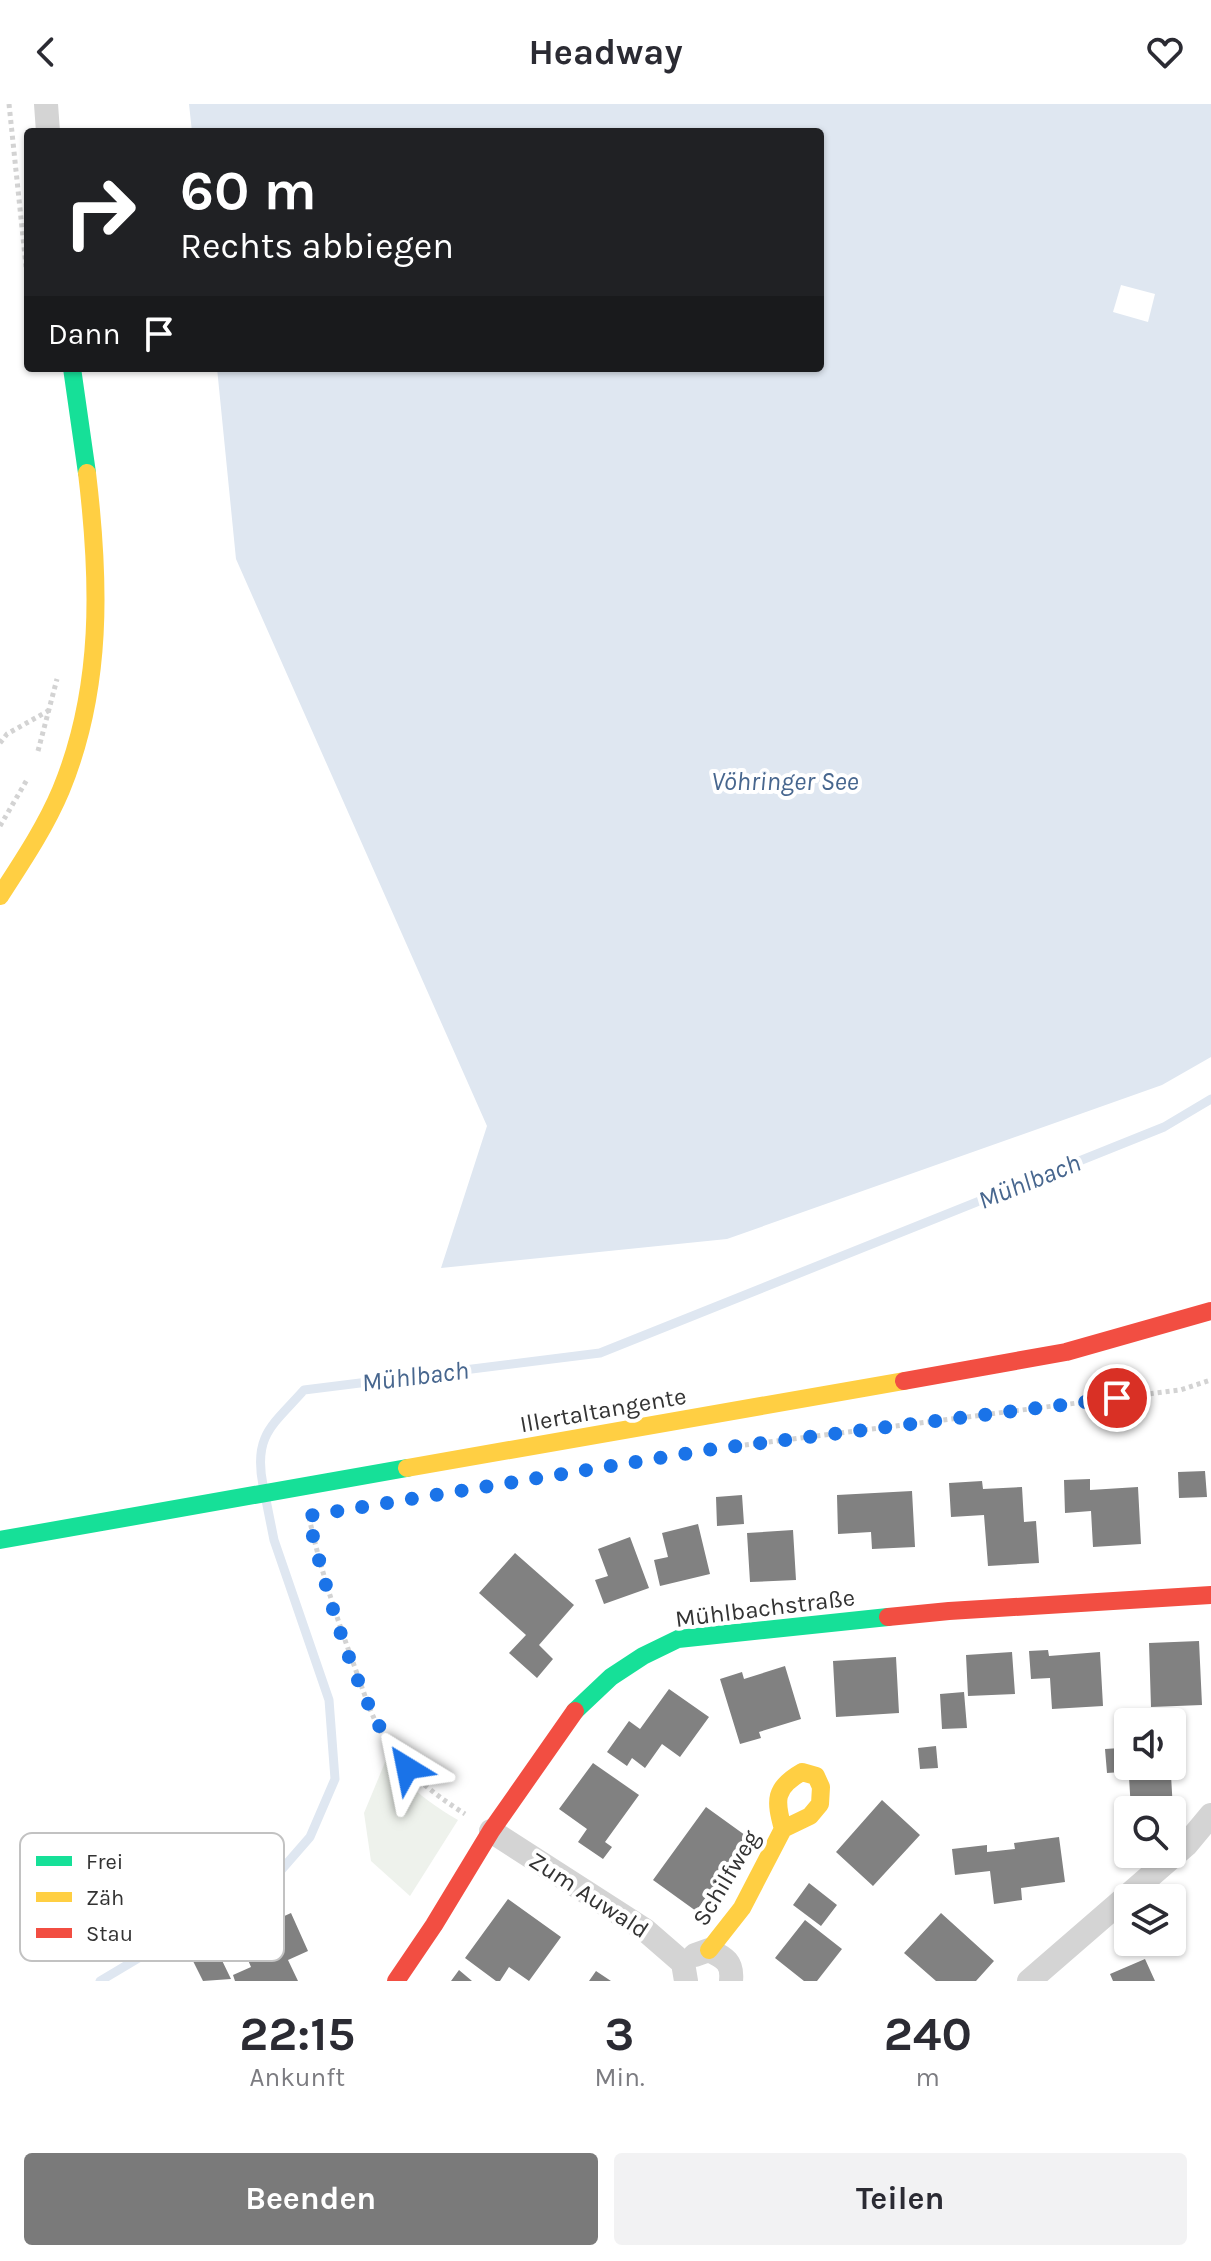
<!DOCTYPE html>
<html lang="de">
<meta charset="utf-8">
<style>
body{margin:0;font-family:Karla,sans-serif;background:#f2f2f3;color:#2b2b33;height:100vh;display:flex;flex-direction:column;font-size:30px;white-space:nowrap}
*{box-sizing:border-box;margin:0}
p{font-size:26px;color:#7c7c81}
.icon{flex:none;width:44px;height:44px;fill:none;stroke:currentColor;stroke-width:2;stroke-linecap:round;stroke-linejoin:round}
.map{position:relative;height:1877px;overflow:hidden}
.drawer{display:flex;flex-direction:column;background:#fff;flex:1}
.drawer>*{flex:none}
.banner{position:absolute;left:24px;top:24px;width:800px;height:244px;border-radius:8px;box-shadow:0 2px 6px #0004;background:#202124;color:#fff;overflow:hidden}
.tools{position:absolute;left:1114px;top:1604px;display:grid;gap:16px}
.tools a{display:grid;place-items:center;width:72px;height:72px;border-radius:8px;background:#fff;box-shadow:0 2px 6px #0004;font-size:40px}
.pin{position:absolute;display:grid;place-items:center;width:68px;height:68px;color:#fff;margin:-34px;border:4px solid #fff;border-radius:50%;box-shadow:0 2px 8px #0007}
.me{position:absolute;width:88px;margin:-44px;rotate:325deg;stroke-linejoin:round;filter:drop-shadow(0 0 6px #0008)}
.turn{display:flex;align-items:center;gap:28px;height:168px;padding:0 24px;font-size:36px}
.turn .icon{width:104px;height:104px;stroke-width:2.5}
.turn b{display:block;font-size:56px;line-height:68px}
.then{display:flex;align-items:center;height:76px;padding:0 24px;background:#0003;gap:16px;font-size:30px}
.eta{display:flex;justify-content:space-evenly;align-items:center;height:136px;text-align:center}
.eta b{font-size:48px;font-weight:700;line-height:56px}
.action{display:flex;gap:16px;margin-top:auto;padding:16px 24px}
.action a{flex:1;height:92px;border-radius:8px;background:#7a7a7a;color:#fff;font-size:32px;font-weight:700;line-height:92px;text-align:center}
.action a+a{background:#f2f2f3;color:#2b2b33}
header{display:flex;justify-content:space-between;align-items:center;height:104px;padding:0 24px;background:#fff;font-size:36px;font-weight:700}
.map>svg:first-child{display:block}
.green{fill:#eef2ec}
.water{fill:#dfe7f1}
.pier{fill:#fff}
.lines{fill:none;stroke-linecap:round;stroke-linejoin:round}
.stream{stroke:#dfe7f1;stroke-width:9}
.building{fill:#818181}
.path{stroke:#d3d3d3;stroke-width:5;stroke-dasharray:4 4;stroke-linecap:butt}
.street{stroke:#d4d4d4;stroke-width:24}
.fast{stroke:#16e098;stroke-width:18}
.slow{stroke:#ffcf43;stroke-width:18}
.jam{stroke:#f24e42;stroke-width:18}
.route{stroke:#1a73e8;stroke-width:14;stroke-dasharray:0 25.2}
.labels{text-anchor:middle;stroke-width:8;stroke-linejoin:round;paint-order:stroke}
.street-label{font-size:24px;fill:#333;stroke:#fff}
.water-label{font-size:26px;font-style:italic;fill:#47668e;stroke:#fff}
.key{fill:#fff;stroke:#c2c2c2;stroke-width:2}
.key-label{font-size:22px;fill:#333}
</style>
<header><svg class="icon" aria-label="back" viewBox="0 0 24 24"><path d="M15 5l-7 7 7 7"/></svg>Headway<svg class="icon" aria-label="heart" viewBox="0 0 24 24"><path d="M12 20l-8-8c-3-5 5-10 8-4 3-6 11-1 8 4z"/></svg></header>
<div class="map">
<svg width="1211" height="1877" viewBox="0 0 1211 1877">
<rect width="100%" height="100%" fill="#fff"/>
<path class="green" d="M386 1656C406 1681 430 1700 458 1716L410 1792 371 1757 364 1709Z"/>
<path class="water" d="M189 0H1211V953L1162 981 727 1135 441 1164 487 1022 236 455 217 264H820V28H192Z"/>
<path class="pier" d="M1121 181 1155 190 1148 218 1113 208Z"/>
<g class="lines">
<path class="stream" d="M263 1381C253 1331 273 1321 304 1286L600 1249 1164 1023 1211 995
M100 1877 276 1772 310 1733 335 1675 329 1596 274 1436 266 1396"/>
</g>
<path class="building" d="M1205 1367 1207 1393 1179 1394 1178 1368Z
M1090 1375V1386L1138 1383 1141 1440 1093 1443 1091 1407 1065 1409 1064 1376Z
M982 1377 983 1385 1022 1383 1024 1418 1036 1417 1039 1459 988 1462 984 1411 951 1413 949 1379Z
M912 1387 915 1443 872 1445 871 1428 838 1430 837 1391Z
M742 1391 744 1420 717 1422 716 1393Z
M698 1420 710 1470 660 1482 654 1456 668 1453 662 1429Z
M793 1426 796 1476 750 1478 747 1429Z
M630 1433 649 1484 604 1500 595 1476 608 1472 598 1445Z
M515 1449 574 1501 539 1541 553 1555 537 1574 509 1549 526 1531 479 1489Z
M1199 1537 1202 1601 1151 1603 1149 1539Z
M1048 1546 1049 1552 1100 1548 1103 1602 1052 1605 1050 1574 1031 1575 1029 1547Z
M1012 1548 1015 1590 968 1592 966 1551Z
M896 1553 899 1609 836 1613 833 1557Z
M785 1562 801 1615 759 1628 761 1634 740 1640 720 1575 742 1568 744 1575Z
M669 1585 709 1613 680 1653 662 1640 645 1664 632 1654 627 1662 607 1648 629 1617 640 1625Z
M964 1588 967 1624 942 1625 940 1590Z
M1158 1613 1159 1618H1128V1641H1125L1123 1615Z
M936 1642 938 1664 920 1665 918 1644Z
M1120 1644 1122 1668 1107 1669 1105 1645Z
M593 1659 639 1691 605 1738 612 1743 603 1755 578 1738 587 1725 559 1705Z
M1171 1671 1173 1706H1131L1129 1673Z
M882 1696 920 1731 873 1782 836 1748Z
M706 1703 749 1734 696 1807 653 1776Z
M1059 1733 1065 1778 1021 1784 1022 1796 994 1800 990 1767 955 1771 952 1745 987 1741V1748L1015 1745 1014 1739Z
M809 1779 837 1801 821 1822 793 1801Z
M508 1795 561 1833 529 1877 509 1863 500 1877H496L465 1854Z
M291 1809 308 1847 288 1856 298 1877H235L233 1871 251 1863 238 1833Z
M941 1809 994 1857 976 1877H936L904 1849Z
M805 1816 842 1845 817 1877H804L775 1854Z
M215 1842 231 1875 203 1877 191 1853Z
M1145 1855 1155 1877H1113L1110 1870Z
M459 1866 472 1877H451Z
M596 1867 611 1877H589Z"/>
<g class="lines">
<path class="path" d="M9 0 28 181
M0 639 7 630 48 607
M38 647 57 575
M0 722 28 674
M737 1342 1180 1286 1211 1276
M309 1413C320 1464 336 1512 354 1561 364 1589 374 1621 391 1645 410 1672 438 1693 465 1710"/>
<path class="street" d="M46 0 48 28
M491 1727 645 1826 683 1859 686 1877
M695 1851 709 1846C725 1854 733 1858 731 1877
M1029 1877 1186 1741 1211 1711"/>
<path class="fast" d="M72 264 87 369
M0 1436 407 1364
M575 1607 611 1573 643 1552 678 1535 888 1513"/>
<path class="slow" d="M0 792C22 758 45 724 61 686 103 584 100 477 87 369
M407 1364 904 1277
M709 1846 742 1804 783 1725 810 1712 820 1700 821 1683 816 1672 802 1668C774 1684 775 1696 783 1725"/>
<path class="jam" d="M904 1277 1066 1248 1211 1207
M888 1513 949 1507 1211 1491
M396 1877 434 1821 491 1727 575 1607"/>
</g>
<g class="lines">
<path class="route" d="M407 1664C358 1606 326 1487 308 1412L714 1345 1117 1294"/>
</g>
<g class="labels">
<g class="street-label">
<text transform="translate(603 1306) rotate(-10)" y="8">Illertaltangente</text>
<text transform="translate(765 1504) rotate(-7)" y="8">Mühlbachstraße</text>
<text transform="translate(726 1774) rotate(-59)" y="8">Schilfweg</text>
<text transform="translate(589 1791) rotate(33)" y="8">Zum Auwald</text>
</g>
<g class="water-label">
<text x="785" y="686">Vöhringer See</text>
<text transform="translate(1029 1077) rotate(-22)" y="9">Mühlbach</text>
<text transform="translate(415 1272) rotate(-7)" y="9">Mühlbach</text>
</g>
</g>
<rect x="20" y="1729" width="264" height="128" rx="12" class="key"/>
<rect x="36" y="1752" width="36" height="10" fill="#16e098"/>
<rect x="36" y="1788" width="36" height="10" fill="#ffcf43"/>
<rect x="36" y="1824" width="36" height="10" fill="#f24e42"/>
<g class="key-label">
<text x="86" y="1765">Frei</text>
<text x="86" y="1801">Zäh</text>
<text x="86" y="1837">Stau</text>
</g>
</svg>
<div class="tools">
<a><svg class="icon" aria-label="sound" viewBox="0 0 24 24"><path d="M4 9h4l5-4v14l-5-4H4zM17 9q2 3 0 6"/></svg></a>
<a><svg class="icon" aria-label="search" viewBox="0 0 24 24"><circle cx="10" cy="10" r="6"/><path d="M15 15l6 6"/></svg></a>
<a><svg class="icon" aria-label="layers" viewBox="0 0 24 24"><path d="M12 4l9 5-9 5-9-5zM3 14l9 5 9-5"/></svg></a>
</div>
<div class="pin" style="left:1117px;top:1294px;background:#d93025"><svg class="icon" aria-label="arrive" viewBox="0 0 24 24"><path d="M6 21V4h12l-3 4 3 4H6"/></svg></div>
<svg class="me" style="left:407px;top:1664px" viewBox="-20 -20 40 40"><path d="M0-17L14 15 0 8-14 15z" fill="#1a73e8" stroke="#fff" stroke-width="4"/></svg>
<div class="banner">
<div class="turn"><svg class="icon" aria-label="right" viewBox="0 0 24 24"><path d="M7 20v-9h11M14 6l5 5-5 5"/></svg><div><b>60 m</b>Rechts abbiegen</div></div>
<div class="then">Dann<svg class="icon" aria-label="arrive" viewBox="0 0 24 24"><path d="M6 21V4h12l-3 4 3 4H6"/></svg></div>
</div>
</div>
<section class="drawer">
<div class="eta">
<div><b>22:15</b><p>Ankunft</p></div>
<div><b>3</b><p>Min.</p></div>
<div><b>240</b><p>m</p></div>
</div>
<div class="action"><a>Beenden</a><a>Teilen</a></div>
</section>
